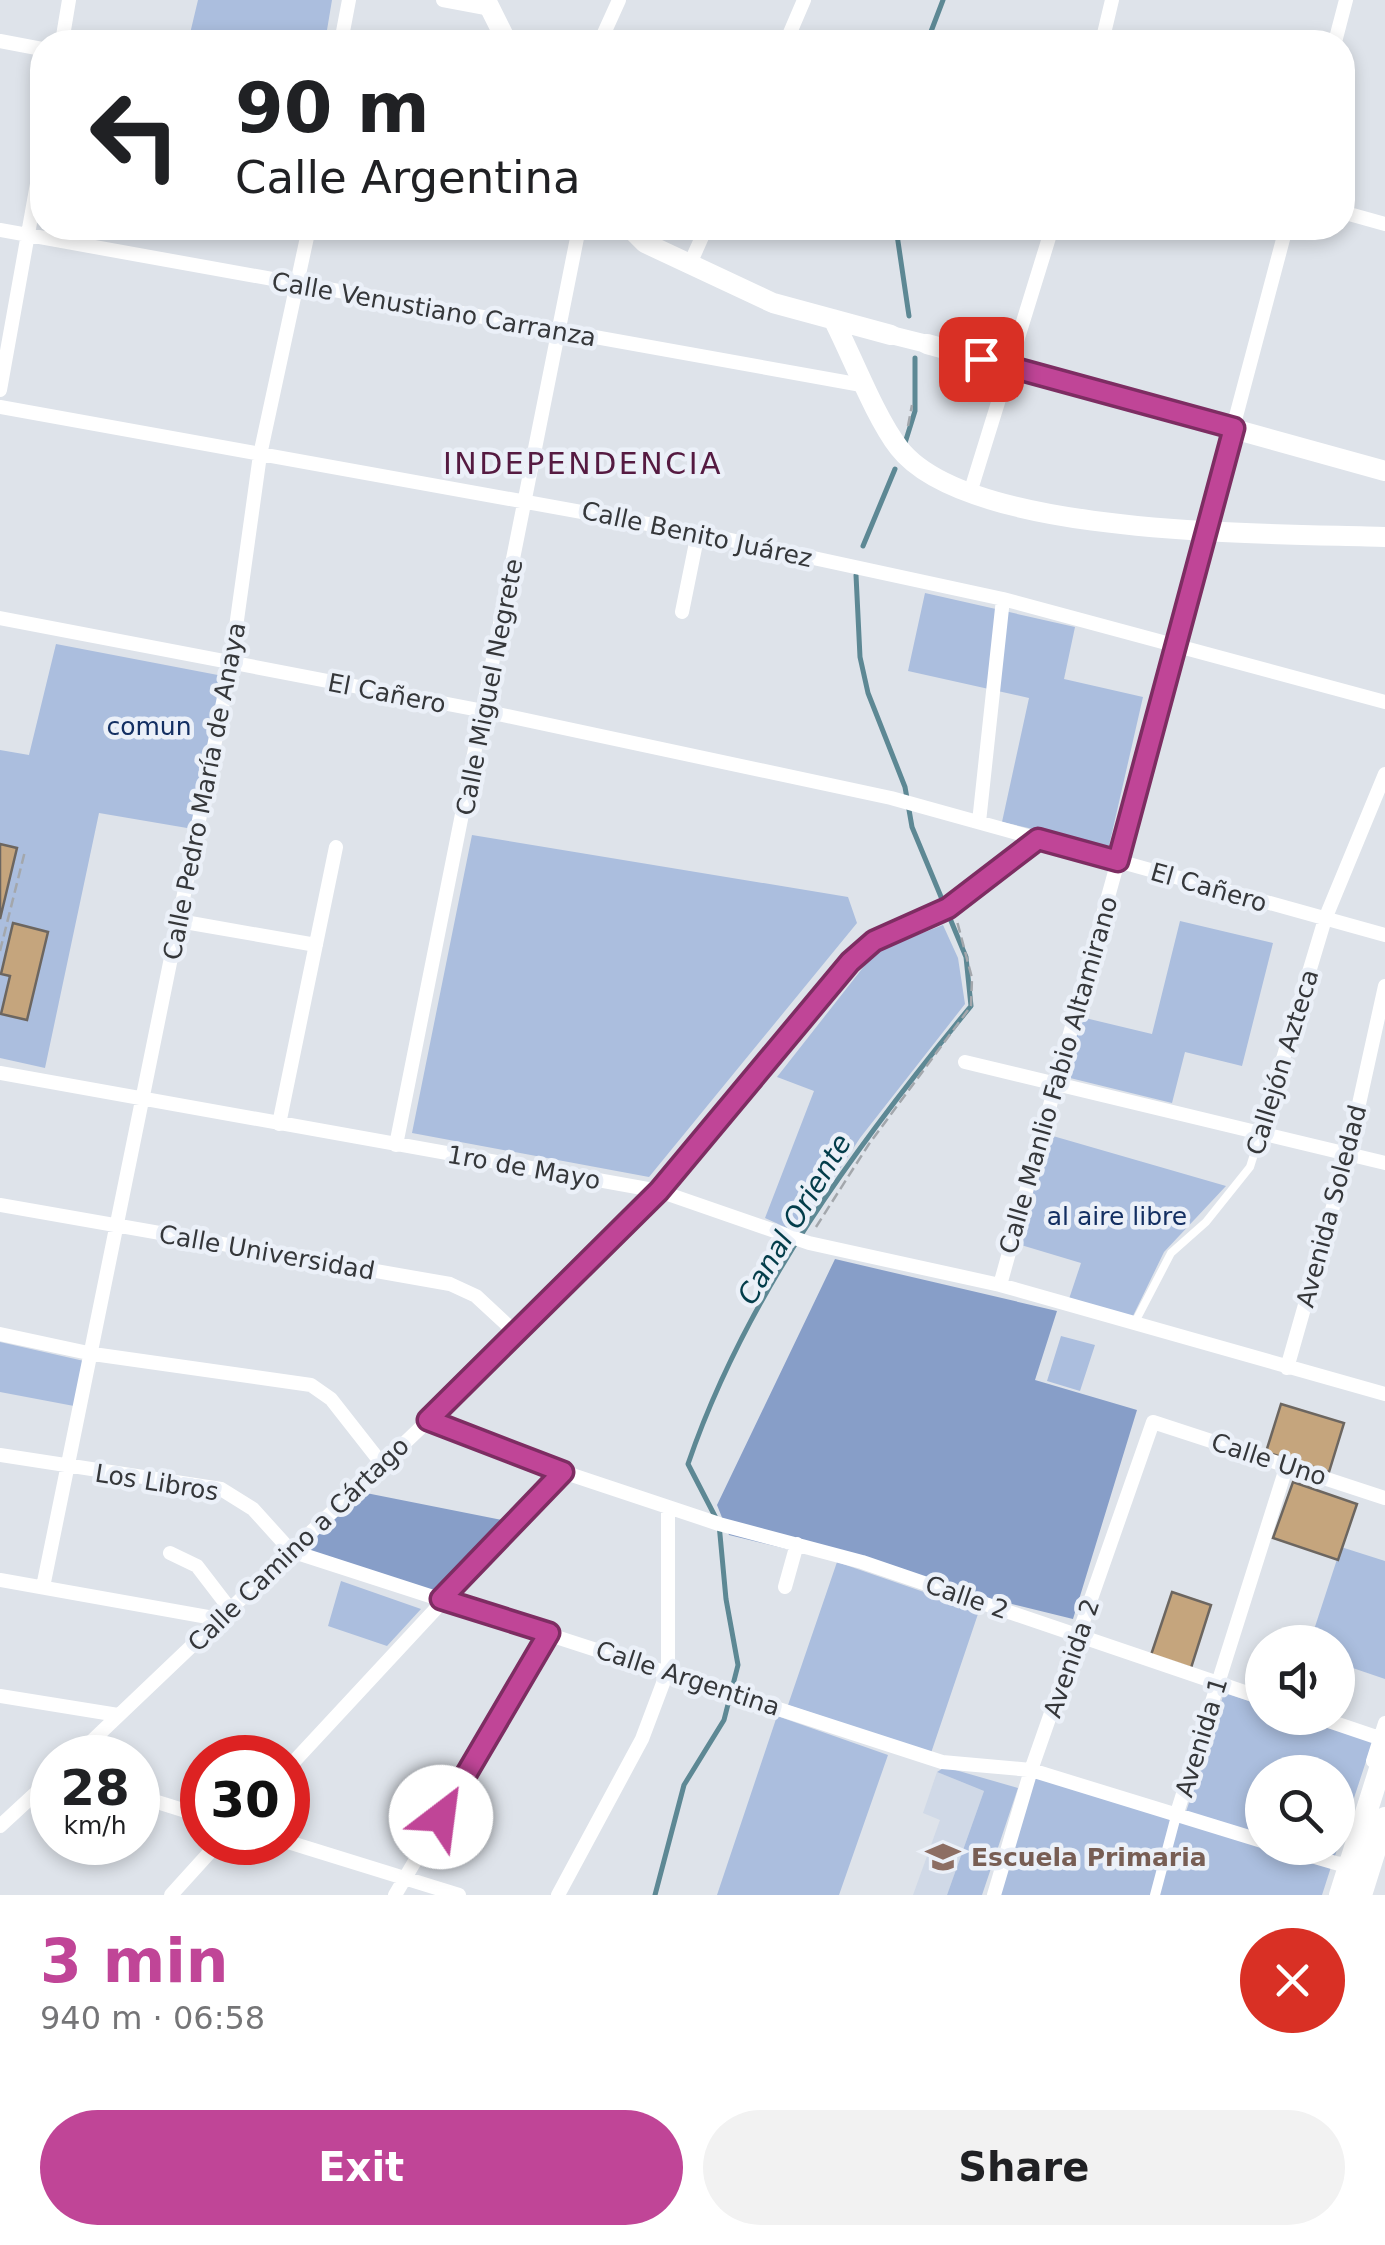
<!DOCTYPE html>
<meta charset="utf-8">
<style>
body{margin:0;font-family:"DejaVu Sans",sans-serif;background:#f2f2f2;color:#202124;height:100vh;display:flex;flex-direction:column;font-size:38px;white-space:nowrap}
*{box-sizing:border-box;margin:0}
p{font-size:32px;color:#757577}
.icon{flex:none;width:55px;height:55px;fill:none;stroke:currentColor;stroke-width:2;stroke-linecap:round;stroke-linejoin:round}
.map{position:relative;height:1895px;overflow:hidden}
.panel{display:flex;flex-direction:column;background:#fff;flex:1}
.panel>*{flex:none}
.banner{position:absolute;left:30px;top:30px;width:1325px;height:210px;border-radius:40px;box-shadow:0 5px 15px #0003;background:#fff;color:#202124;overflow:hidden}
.controls{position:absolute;left:1245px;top:1625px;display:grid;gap:20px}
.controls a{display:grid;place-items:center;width:110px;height:110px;border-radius:50%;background:#fff;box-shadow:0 5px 15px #0003;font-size:50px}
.speed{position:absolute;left:30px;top:1735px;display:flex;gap:20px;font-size:50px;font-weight:700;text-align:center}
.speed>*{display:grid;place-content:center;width:130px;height:130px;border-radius:50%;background:#fff;box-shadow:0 5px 15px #0003;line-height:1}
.speed small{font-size:25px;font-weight:400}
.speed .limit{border:15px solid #d22;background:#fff;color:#111}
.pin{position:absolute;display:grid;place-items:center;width:85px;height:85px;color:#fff;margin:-42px;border-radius:20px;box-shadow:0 5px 15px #0006}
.me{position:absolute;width:110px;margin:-55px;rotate:30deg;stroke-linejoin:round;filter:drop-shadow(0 0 8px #0008)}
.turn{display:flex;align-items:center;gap:35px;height:210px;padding:0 40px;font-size:45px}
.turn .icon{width:130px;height:130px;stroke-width:2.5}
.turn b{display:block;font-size:70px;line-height:85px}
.round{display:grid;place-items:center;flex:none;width:105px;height:105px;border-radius:52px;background:#f2f2f2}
.summary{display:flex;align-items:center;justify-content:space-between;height:170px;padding:0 40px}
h1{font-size:60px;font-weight:800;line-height:75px;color:#c04597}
.cta{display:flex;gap:20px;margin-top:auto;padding:20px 40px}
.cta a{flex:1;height:115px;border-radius:60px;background:#c04597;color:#fff;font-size:40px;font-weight:800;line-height:115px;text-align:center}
.cta a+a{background:#f2f2f2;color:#202124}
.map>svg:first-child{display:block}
.built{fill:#d0d9e7}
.green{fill:#abbede}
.forest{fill:#879ec8}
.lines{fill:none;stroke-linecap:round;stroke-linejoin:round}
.stream{stroke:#5d8894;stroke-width:5}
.building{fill:#c5a57d;stroke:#6c6660;stroke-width:2.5}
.path{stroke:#a3a7ac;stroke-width:2.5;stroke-dasharray:10 5;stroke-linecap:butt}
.service{stroke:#fff;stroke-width:8}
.pedestrian{stroke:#fff;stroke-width:10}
.minor{stroke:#fff;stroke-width:14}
.tertiary{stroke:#fff;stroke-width:18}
.secondary{stroke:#fff;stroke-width:20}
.primary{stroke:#fff;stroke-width:22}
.route-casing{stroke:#7d2d62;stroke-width:25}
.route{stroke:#c04597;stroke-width:18}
.labels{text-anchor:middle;stroke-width:9;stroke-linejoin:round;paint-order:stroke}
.street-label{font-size:25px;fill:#35373a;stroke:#ebf0f8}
.park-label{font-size:25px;fill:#132f62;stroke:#ebf0f8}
.education-label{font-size:25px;font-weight:bold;fill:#785e54;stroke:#ebf0f8;text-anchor:start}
.water-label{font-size:28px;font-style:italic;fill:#033d4a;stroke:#ebf0f8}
.quarter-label{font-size:30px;letter-spacing:2.5px;fill:#551a41;stroke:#ebf0f8}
</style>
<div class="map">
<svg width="1385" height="1895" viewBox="0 0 1385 1895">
<rect width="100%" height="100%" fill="#dee3ea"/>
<path class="built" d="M937 1772 984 1791 947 1895H913L940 1820 923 1813Z"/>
<path class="green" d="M198 0H332L325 42H188Z
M925 593 1075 627 1064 679 1143 697 1109 846 1002 822 1029 698 908 671Z
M56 644 223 676 193 829 99 813 45 1068 0 1058V750L29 755Z
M472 835 848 897 857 923 649 1177 412 1133Z
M1180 921 1273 943 1242 1066 1185 1052 1172 1103 1066 1077 1081 1017 1152 1034Z
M943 925 958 958 965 1004 860 1138 798 1233 765 1218 814 1091 777 1077 876 951Z
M1046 1134 1226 1186 1164 1252 1132 1318 1069 1299 1081 1263 1014 1243Z
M1061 1336 1095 1345 1080 1391 1047 1381Z
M0 1342 84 1361 74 1406 0 1392Z
M1341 1547 1385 1561V1679L1338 1663V1642H1310Z
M837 1562 979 1611 931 1753 788 1705Z
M341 1581 421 1609 387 1646 328 1626Z
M1224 1693 1262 1705V1718H1302L1373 1740 1334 1859 1298 1848H1338V1772H1262V1836L1186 1812Z
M777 1716 888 1755 839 1895H717Z
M945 1767 1018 1788 982 1895H947L984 1791 937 1772Z
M1035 1774 1331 1867 1322 1895H997Z"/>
<path class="forest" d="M835 1259 1057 1311 1035 1380 1137 1410 1073 1619 729 1535 717 1505Z
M361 1492 507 1521 440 1593 301 1549Z"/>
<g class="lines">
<path class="stream" d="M927 42 943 0
M896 228 909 316
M905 443 915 411V358
M863 546 895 469
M655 1895 684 1785 724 1720 738 1665 726 1599 719 1524 688 1464C746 1294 858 1143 971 1006L966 957 912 827 905 787 868 693 860 657 856 575"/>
</g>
<path class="building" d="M0 844 17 848 0 919Z
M13 923 48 932 27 1020 1 1014 10 976 1 974Z
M1281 1404 1344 1423 1329 1472 1266 1452Z
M1293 1482 1357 1504 1338 1560 1273 1538Z
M1172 1592 1211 1605 1191 1668 1151 1655Z"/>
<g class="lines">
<path class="path" d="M908 426 912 405
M0 951 25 851
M816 1227 869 1144 971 1006 972 978 957 921"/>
<path class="service" d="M1134 1324 1171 1253 1206 1222 1250 1167 1261 1132"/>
<path class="pedestrian" d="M1155 1895 1176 1816"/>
<path class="minor" d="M443 0 491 9
M0 41 42 49
M62 42 69 0
M341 42 349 0
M600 42 619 0
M786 42 804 0
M1102 42 1112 0
M1335 42 1346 0
M1342 212 1385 224
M0 230 867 386
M689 266 706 228
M0 390 42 156
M0 407 698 533 1003 599 1385 702
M970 493 1052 228
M682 612 698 533
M0 618 484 711 891 798 1385 935
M979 822 1003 599
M179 921 316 945
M965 1062 1385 1163
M0 1073 659 1191 809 1243 1000 1285 1385 1394
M279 1124 336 847
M1261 1132 1325 919 1385 774
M396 1145 579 228
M0 1205 450 1284 476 1296 518 1335
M1000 1285 1118 861 1286 228
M0 1334 93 1354 311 1385 331 1399 382 1464
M1287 1368 1348 1154 1385 986
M428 1420 563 1472 719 1524 862 1562 1262 1698
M0 1455 221 1489 253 1509 291 1551 942 1762 1031 1770 1262 1841
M170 1553 197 1566 230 1609
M0 1580 219 1619
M43 1587 231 663 260 455 309 228
M785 1587 797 1544
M0 1696 118 1715
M1320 1718 1385 1740
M74 1758 518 1335 659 1191 850 962 874 941 948 908 1037 839
M1373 1761 1385 1723
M288 1768 563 1472
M138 1796 202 1816
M1176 1816 1287 1465
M0 1826 52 1778
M288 1842 459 1895
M1284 1848 1339 1864 1357 1861
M171 1895 219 1842
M395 1895 549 1633
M558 1895 642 1739 668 1670V1507
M994 1895 1031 1770 1153 1422 1385 1498"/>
<path class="tertiary" d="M891 335 927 344"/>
<path class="secondary" d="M486 0 507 42
M630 228 645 243 773 303 891 335
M833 319C852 356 875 417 899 448 969 538 1274 533 1385 537
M927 344 1385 471"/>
<path class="primary" d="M1340 1895 1385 1753
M1361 1895 1385 1818"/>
</g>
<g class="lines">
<g class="route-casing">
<path id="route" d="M441 1817 549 1633 441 1599 563 1472 428 1420 659 1191 850 962 874 941 948 908 1038 839 1118 861 1234 428 981 359"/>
</g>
<use href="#route" class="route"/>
</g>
<defs>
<g id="school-bare" transform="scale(2.7)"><path d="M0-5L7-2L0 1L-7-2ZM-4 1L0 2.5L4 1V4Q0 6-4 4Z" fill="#8d6e63" stroke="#ebf0f8" stroke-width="2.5" paint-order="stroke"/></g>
</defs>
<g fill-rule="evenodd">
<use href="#school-bare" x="943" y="1857"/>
</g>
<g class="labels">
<g class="street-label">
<text transform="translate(434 309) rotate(10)" y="9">Calle Venustiano Carranza</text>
<text transform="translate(697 534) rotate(12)" y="9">Calle Benito Juárez</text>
<text transform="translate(489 687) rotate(-79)" y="9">Calle Miguel Negrete</text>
<text transform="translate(387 693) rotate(11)" y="9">El Cañero</text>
<text transform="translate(204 791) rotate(-79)" y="9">Calle Pedro María de Anaya</text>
<text transform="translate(1209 887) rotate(16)" y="9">El Cañero</text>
<text transform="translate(1282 1062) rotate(-73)" y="9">Callejón Azteca</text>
<text transform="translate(1058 1075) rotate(-74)" y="9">Calle Manlio Fabio Altamirano</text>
<text transform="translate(524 1167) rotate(10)" y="9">1ro de Mayo</text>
<text transform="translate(1331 1206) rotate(-75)" y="9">Avenida Soledad</text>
<text transform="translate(267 1252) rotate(10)" y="9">Calle Universidad</text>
<text transform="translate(1269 1459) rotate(18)" y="9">Calle Uno</text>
<text transform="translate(157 1482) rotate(9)" y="9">Los Libros</text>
<text transform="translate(298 1544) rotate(-44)" y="9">Calle Camino a Cártago</text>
<text transform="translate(967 1597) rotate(19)" y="9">Calle 2</text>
<text transform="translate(1071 1658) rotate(-71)" y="9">Avenida 2</text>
<text transform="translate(688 1678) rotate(18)" y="9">Calle Argentina</text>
<text transform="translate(1201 1737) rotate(-73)" y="9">Avenida 1</text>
</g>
<g class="park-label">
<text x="149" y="735">comun</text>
<text x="1117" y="1225">al aire libre</text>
</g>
<g class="education-label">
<text x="971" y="1866">Escuela Primaria</text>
</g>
<g class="water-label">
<text transform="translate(794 1219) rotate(-59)" y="10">Canal Oriente</text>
</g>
<g class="quarter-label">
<text x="583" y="474">INDEPENDENCIA</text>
</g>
</g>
</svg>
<div class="controls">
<a><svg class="icon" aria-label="sound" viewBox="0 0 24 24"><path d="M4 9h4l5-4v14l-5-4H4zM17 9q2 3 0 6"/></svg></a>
<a><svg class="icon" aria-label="search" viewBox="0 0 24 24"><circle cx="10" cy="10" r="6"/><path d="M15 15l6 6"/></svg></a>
</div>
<div class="speed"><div>28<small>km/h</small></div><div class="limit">30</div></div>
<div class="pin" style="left:981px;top:359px;background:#d93025"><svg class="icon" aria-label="arrive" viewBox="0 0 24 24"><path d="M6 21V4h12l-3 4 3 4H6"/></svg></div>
<svg class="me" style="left:441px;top:1817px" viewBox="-20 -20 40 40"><circle r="19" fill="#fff"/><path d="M0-13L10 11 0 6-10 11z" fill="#c04597"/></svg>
<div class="banner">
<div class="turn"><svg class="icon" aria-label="left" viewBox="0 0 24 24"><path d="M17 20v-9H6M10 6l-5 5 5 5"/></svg><div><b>90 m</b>Calle Argentina</div></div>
</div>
</div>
<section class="panel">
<div class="summary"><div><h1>3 min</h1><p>940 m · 06:58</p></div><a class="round" style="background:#d93025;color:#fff"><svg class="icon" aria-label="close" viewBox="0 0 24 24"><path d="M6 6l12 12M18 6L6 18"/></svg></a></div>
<div class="cta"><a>Exit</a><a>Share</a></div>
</section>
